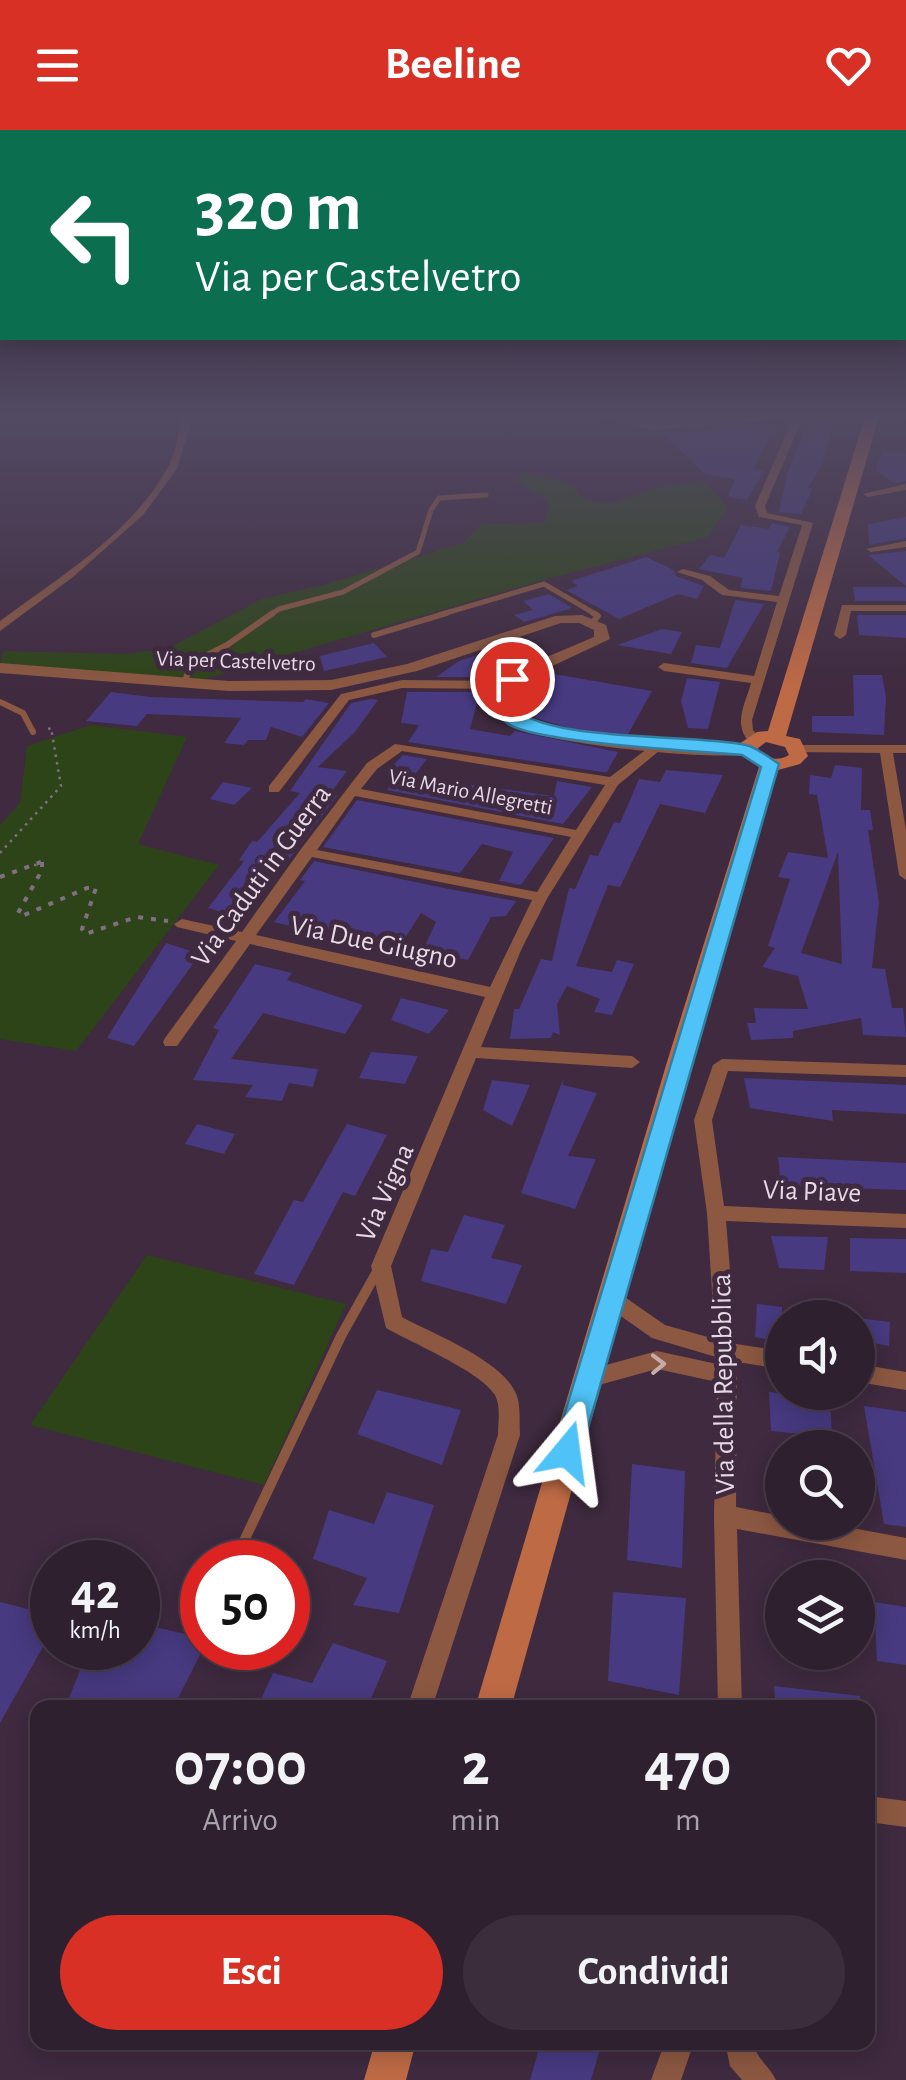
<!DOCTYPE html>
<html lang="it">
<style>
body{margin:0;font-family:"Alegreya Sans",sans-serif;background:#3b2d3b;color:#f1f3f6;height:100vh;display:flex;flex-direction:column;font-size:38px;white-space:nowrap}
*{box-sizing:border-box;margin:0}
p{font-size:32px;color:#a7a3aa}
.icon{flex:none;width:55px;height:55px;fill:none;stroke:currentColor;stroke-width:2;stroke-linecap:round;stroke-linejoin:round}
.map{position:relative;flex:1;overflow:hidden}
.side{position:absolute;left:30px;top:1570px;width:845px;height:350px;display:flex;flex-direction:column;background:#2f202f;border-radius:20px;box-shadow:0 5px 25px #0003,0 0 0 2px #4a3e4b}
.side>*{flex:none}
.banner{position:absolute;left:0px;top:0px;width:908px;height:210px;box-shadow:0 5px 25px #0003,0 0 0 2px #4a3e4b;background:#0b6e4f;color:#fff;overflow:hidden}
.controls{position:absolute;left:765px;top:1170px;display:grid;gap:20px}
.controls a{display:grid;place-items:center;width:110px;height:110px;border-radius:50%;background:#2f202f;box-shadow:0 5px 25px #0003,0 0 0 2px #4a3e4b;font-size:50px}
.speed{position:absolute;left:30px;top:1410px;display:flex;gap:20px;font-size:50px;font-weight:700;text-align:center}
.speed>*{display:grid;place-content:center;width:130px;height:130px;border-radius:50%;background:#2f202f;box-shadow:0 5px 25px #0003,0 0 0 2px #4a3e4b;line-height:1}
.speed small{font-size:25px;font-weight:400}
.speed .limit{border:15px solid #d22;background:#fff;color:#111}
.pin{position:absolute;display:grid;place-items:center;width:85px;height:85px;color:#fff;margin:-42px;border:5px solid #fff;border-radius:50%;box-shadow:0 2px 10px #0007}
.me{position:absolute;width:110px;margin:-55px;rotate:16deg;stroke-linejoin:round;filter:drop-shadow(0 0 8px #0008)}
.turn{display:flex;align-items:center;gap:35px;height:210px;padding:0 30px;font-size:45px}
.turn .icon{width:130px;height:130px;stroke-width:2.5}
.turn b{display:block;font-size:70px;line-height:85px}
.eta{display:flex;justify-content:space-evenly;align-items:center;height:170px;text-align:center}
.eta b{font-size:60px;font-weight:700;line-height:70px}
.primary-button{display:flex;gap:20px;margin-top:auto;padding:20px 30px}
.primary-button a{flex:1;height:115px;border-radius:60px;background:#d93025;color:#fff;font-size:40px;font-weight:700;line-height:115px;text-align:center}
.primary-button a+a{background:#3b2d3b;color:#f1f3f6}
header{display:flex;justify-content:space-between;align-items:center;height:130px;padding:0 30px;background:#d93025;color:#fff;font-size:45px;font-weight:700}
.map>svg:first-child{display:block}
.green{fill:#2d4418}
.building{fill:#473a81;fill-rule:evenodd}
.lines{fill:none;stroke-linecap:round;stroke-linejoin:round}
.path-far1{stroke:#827082;stroke-width:2.5;stroke-dasharray:2.5 5;stroke-linecap:butt}
.path{stroke:#827082;stroke-width:4;stroke-dasharray:5 8;stroke-linecap:butt}
.service-far2{stroke:#8c5841;stroke-width:5}
.service-far1{stroke:#8c5841;stroke-width:6}
.service{stroke:#8c5841;stroke-width:10}
.minor{fill:#8c5841;fill-rule:evenodd}
.tertiary{fill:#8c5841;fill-rule:evenodd}
.secondary{fill:#be6a45;fill-rule:evenodd}
.oneway{stroke:#c7acac}
.route{fill:#4fc3f7;stroke:#337fa1;stroke-width:2.5}
.labels{text-anchor:middle;stroke-width:10;stroke-linejoin:round;paint-order:stroke}
.far-street-label{font-size:22px;fill:#e7d9e6;stroke:#3f2a3f}
.street-label{font-size:28px;fill:#e7d9e6;stroke:#3f2a3f}
</style>
<header><svg class="icon" aria-label="menu" viewBox="0 0 24 24"><path d="M4 6h16M4 12h16M4 18h16"/></svg>Beeline<svg class="icon" aria-label="heart" viewBox="0 0 24 24"><path d="M12 20l-8-8c-3-5 5-10 8-4 3-6 11-1 8 4z"/></svg></header>
<div class="map">
<svg width="906" height="1950" viewBox="0 0 906 1950">
<rect width="100%" height="100%" fill="#3f2a3f"/>
<path class="green" d="M530 342 573 355 580 366 599 373 616 372 657 357 704 351 727 378 708 407 547 449 201 550 0 536 3 521 126 524 167 519 261 469 324 455 463 413 482 394 540 393 547 389 548 371 518 351 520 344Z
M91 595 187 607 138 714 219 735 76 921 0 909V695L20 673 27 616Z
M147 1125 346 1174 264 1355 30 1295Z"/>
<path class="building" d="M808 292 833 295 822 335 808 358H813L801 384 779 382 787 344Z
M776 293 753 339 764 341 747 370 728 367 735 349 706 345 663 303Z
M883 321 906 323V351L894 353 875 340Z
M906 387V408L869 415 868 394Z
M772 393 790 397 777 422 780 423 771 461 740 458 743 448 699 439 710 425 724 428 741 395 769 399Z
M906 421V456L869 426V425Z
M646 427 674 440 676 446 704 456 697 469 678 464 619 489 566 460 578 456 571 451Z
M853 457H906V471H855Z
M549 464 572 478 524 492 514 485 533 480 523 471Z
M735 470 764 474 727 538 691 533 696 515 720 518Z
M857 485H906V508L859 505Z
M662 499 682 502 671 524 617 515Z
M374 513 387 527 324 541 320 526Z
M490 521 501 531 471 538 484 547H436L459 531Z
M548 543 652 561 627 606 568 598 530 586 551 564 519 557Z
M853 545H882L886 567 884 605 812 602V586H854Z
M687 548 720 552 708 599 688 598 681 571Z
M111 562 150 567 303 572 306 569 329 573 302 607 271 597 266 610H248L244 615 224 613 241 588 147 584 137 596 86 591Z
M407 562H480L470 599 510 606 515 601 618 622 607 642H602L408 612 419 595 401 593Z
M371 569 378 570 355 602 318 637 347 641 329 665 337 666 278 744 269 742 238 787 208 778 244 731 239 730 252 711 257 712 300 663 290 661 351 573Z
M403 625 427 629 413 647 554 666 557 651 592 657 563 694 387 660 398 640 390 639Z
M835 635 862 638 861 680H870L873 700H868L879 772 872 838 885 839 892 878H903L906 907 863 905 861 888 793 901V908L751 910 747 893H756L754 878 808 879 798 846 762 837 775 818 768 816 790 749 778 747 788 722 828 728 817 665 809 664 810 645 831 648ZM838 722 842 834 801 823Z
M666 640 723 645 705 683 660 674 620 757 608 755 576 836 612 842 617 830 634 834 612 885 594 882 600 869 567 856 557 874 560 905 553 902 551 908 510 909 514 879H519L541 829 552 831 569 758 575 759 590 725 598 726 614 692 620 693 639 649 660 652Z
M223 652 252 658 234 675 210 669Z
M357 670 554 708 521 755 499 751 513 722 482 714 460 743 323 717Z
M314 731 449 759 516 771 506 786 491 787 468 830 422 822 436 792 421 783 400 816 340 808 274 792 305 751 300 750Z
M166 813 200 824 134 916 107 908Z
M255 834 292 843 287 850 363 875 345 904 263 883 231 929 318 939 313 957 289 953 282 971 245 967 253 955 193 950 219 900 213 898Z
M401 868 449 880 429 904 391 890Z
M371 922 418 926 405 954 359 948Z
M744 948 906 955V984L832 980 833 991 750 978Z
M563 949V955L597 963 568 1026 596 1029 575 1079 521 1063Z
M492 950 530 955 512 996 483 980Z
M197 994 235 1004 224 1024 185 1014Z
M347 994 387 1005 355 1066 343 1062 294 1155 254 1144 294 1070 303 1072Z
M778 1027 906 1033V1060L781 1056Z
M464 1085 505 1095 491 1128 522 1135 506 1174 421 1151 431 1119 448 1122Z
M771 1106 828 1107 824 1140 779 1138Z
M850 1108 906 1109V1143L850 1141Z
M757 1174 782 1177V1212L755 1207Z
M858 1188 890 1192 889 1216 858 1210Z
M377 1260 461 1280 442 1335 357 1304Z
M769 1262 830 1270 832 1307 771 1301Z
M864 1276 906 1282V1397L884 1394Z
M632 1334 685 1341 682 1438 627 1430Z
M387 1362 434 1375 399 1483 353 1475 367 1448 313 1429 329 1380 374 1394Z
M613 1462 686 1468 679 1565 608 1551Z
M0 1472 52 1485V1501L0 1593Z
M874 1472 906 1477V1535L877 1531Z
M138 1493 202 1508V1521L173 1578H65L89 1518H138Z
M333 1513 387 1531 367 1578H257L273 1543 312 1553Z
M774 1556 860 1566V1578H776Z
M541 1912H602L591 1950H530Z"/>
<g class="lines">
<path class="path-far1" d="M0 723 61 656 51 598 45 600
M34 735H42"/>
<path class="path" d="M42 732V740L18 783 22 786 87 758H96L82 799 85 804 137 787 168 791
M0 747 41 732"/>
<path class="service-far2" d="M270 485 279 479 343 462 418 422 431 380 439 368 486 365
M439 485 544 454 597 485"/>
<path class="service-far1" d="M592 493 598 486 593 483
M374 505 447 483
M184 553 192 533 227 515 273 483
M0 572 23 583 33 602"/>
<path class="service" d="M234 1432 341 1206 379 1138"/>
<path class="minor" d="M182 287H192L177 339 143 385 73 447 0 501V491C58 448 131 404 167 339 176 324 178 304 182 287Z
M598 287C617 286 634 293 653 294 703 296 753 285 803 287L765 376 767 383 813 393 752 590 753 600 761 609 759 612H749C733 593 745 575 751 553L664 541 658 537 664 533 754 546 777 472 722 465 702 450 677 442 683 439 710 446 729 460 779 466 802 395 759 387 755 376 793 288 651 300Z
M906 354V360L868 367 863 364Z
M906 411V417L871 422 866 419Z
M842 475H906V481H851L846 505 840 509 834 505Z
M402 550 506 551 512 555 506 559 402 558 349 570 279 662H269V656L341 564Z
M660 609 667 613 665 616 618 655 548 767 522 818 481 917 632 926 640 932 632 938 476 928 391 1136 402 1187C433 1204 505 1231 517 1266 521 1278 519 1292 520 1305L432 1578H407L498 1305C498 1293 501 1276 495 1265 480 1241 412 1213 386 1198L371 1136 485 867 250 814 177 916H165L163 912 165 908 236 811 177 797 174 794 182 789 242 802 301 719 367 633 395 614 610 647ZM402 621 605 655 576 700 361 659 377 639ZM355 666 571 707 537 762 317 720ZM312 727 532 770 490 857 256 805Z
M799 615H906V623H893L906 700V750L899 745 880 623 794 622V616Z
M722 929 906 935V947L728 941 712 990 724 1076 906 1084V1098L726 1091 736 1214 782 1221V1239L737 1232 736 1377 782 1386V1392H820L906 1408V1430L737 1399 742 1578H718L714 1386 717 1252 657 1239 588 1258 581 1255 578 1249 581 1243 588 1240 657 1221 717 1234 716 1227 652 1208 605 1175 602 1169 605 1163 612 1161 619 1163 665 1195 715 1209 707 1083 694 990 713 935Z
M858 1234 906 1242V1260L858 1252Z
M868 1666 906 1671V1697L868 1692Z
M665 1912H694L681 1950H651Z
M725 1912H753C755 1927 770 1937 776 1950H742L730 1936Z"/>
<path class="tertiary" d="M582 485 606 495 610 509 518 552 508 566 517 585C571 614 685 612 747 615L755 620 753 624C714 631 538 614 506 593 497 586 494 576 492 566L506 546 516 540 594 507V500L579 493H561L417 541 331 560 229 561 0 543V533L229 551 331 550 407 534 555 486Z"/>
<path class="secondary" d="M865 287H879L786 606 800 609 808 626 800 634 778 640 691 932 511 1578H475L667 932 759 637 738 620 739 614 757 602 768 601ZM766 612 785 617 789 625C777 632 767 629 757 619Z
M375 1912H416L406 1950H364Z"/>
</g>
<defs><path id="oneway-chevron" d="M-2-3.5L2.5 0L-2 3.5" fill="none" stroke-width="1.6" stroke-linecap="round" stroke-linejoin="round" transform="scale(2.5)"/></defs>
<use class="oneway" href="#oneway-chevron" transform="translate(658 1234) rotate(-1)"/>
<linearGradient id="sky" x2="0" y2="1"><stop stop-color="#231723"/><stop offset="0.51" stop-color="#524a63"/><stop offset="1" stop-color="#524a63" stop-opacity="0"/></linearGradient>
<rect width="906" height="560" fill="url(#sky)"/>
<path class="route" d="M512 544 520 549 508 566 509 574C543 614 691 603 746 615 755 617 772 629 779 634L581 1322 577 1331 567 1335 557 1331 553 1322 761 637 742 625C700 621 533 613 507 593 498 586 493 576 491 566L506 545Z"/>
<g class="labels">
<g class="far-street-label">
<text transform="translate(236 530) rotate(2)" y="8">Via per Castelvetro</text>
<text transform="translate(471 661) rotate(11)" y="8">Via Mario Allegretti</text>
</g>
<g class="street-label">
<text transform="translate(260 745) rotate(-54)" y="10">Via Caduti in Guerra</text>
<text transform="translate(374 811) rotate(12)" y="10">Via Due Giugno</text>
<text transform="translate(812 1060) rotate(2)" y="10">Via Piave</text>
<text transform="translate(384 1062) rotate(-66)" y="10">Via Vigna</text>
<text transform="translate(722 1254) rotate(-91)" y="10">Via della Repubblica</text>
</g>
</g>
</svg>
<div class="controls">
<a><svg class="icon" aria-label="sound" viewBox="0 0 24 24"><path d="M4 9h4l5-4v14l-5-4H4zM17 9q2 3 0 6"/></svg></a>
<a><svg class="icon" aria-label="search" viewBox="0 0 24 24"><circle cx="10" cy="10" r="6"/><path d="M15 15l6 6"/></svg></a>
<a><svg class="icon" aria-label="layers" viewBox="0 0 24 24"><path d="M12 4l9 5-9 5-9-5zM3 14l9 5 9-5"/></svg></a>
</div>
<div class="speed"><div>42<small>km/h</small></div><div class="limit">50</div></div>
<div class="pin" style="left:512px;top:549px;background:#d93025"><svg class="icon" aria-label="arrive" viewBox="0 0 24 24"><path d="M6 21V4h12l-3 4 3 4H6"/></svg></div>
<svg class="me" style="left:567px;top:1322px" viewBox="-20 -20 40 40"><path d="M0-17L14 15 0 8-14 15z" fill="#4fc3f7" stroke="#fff" stroke-width="4"/></svg>
<div class="banner">
<div class="turn"><svg class="icon" aria-label="left" viewBox="0 0 24 24"><path d="M17 20v-9H6M10 6l-5 5 5 5"/></svg><div><b>320 m</b>Via per Castelvetro</div></div>
</div>
<section class="side">
<div class="eta">
<div><b>07:00</b><p>Arrivo</p></div>
<div><b>2</b><p>min</p></div>
<div><b>470</b><p>m</p></div>
</div>
<div class="primary-button"><a>Esci</a><a>Condividi</a></div>
</section>
</div>
